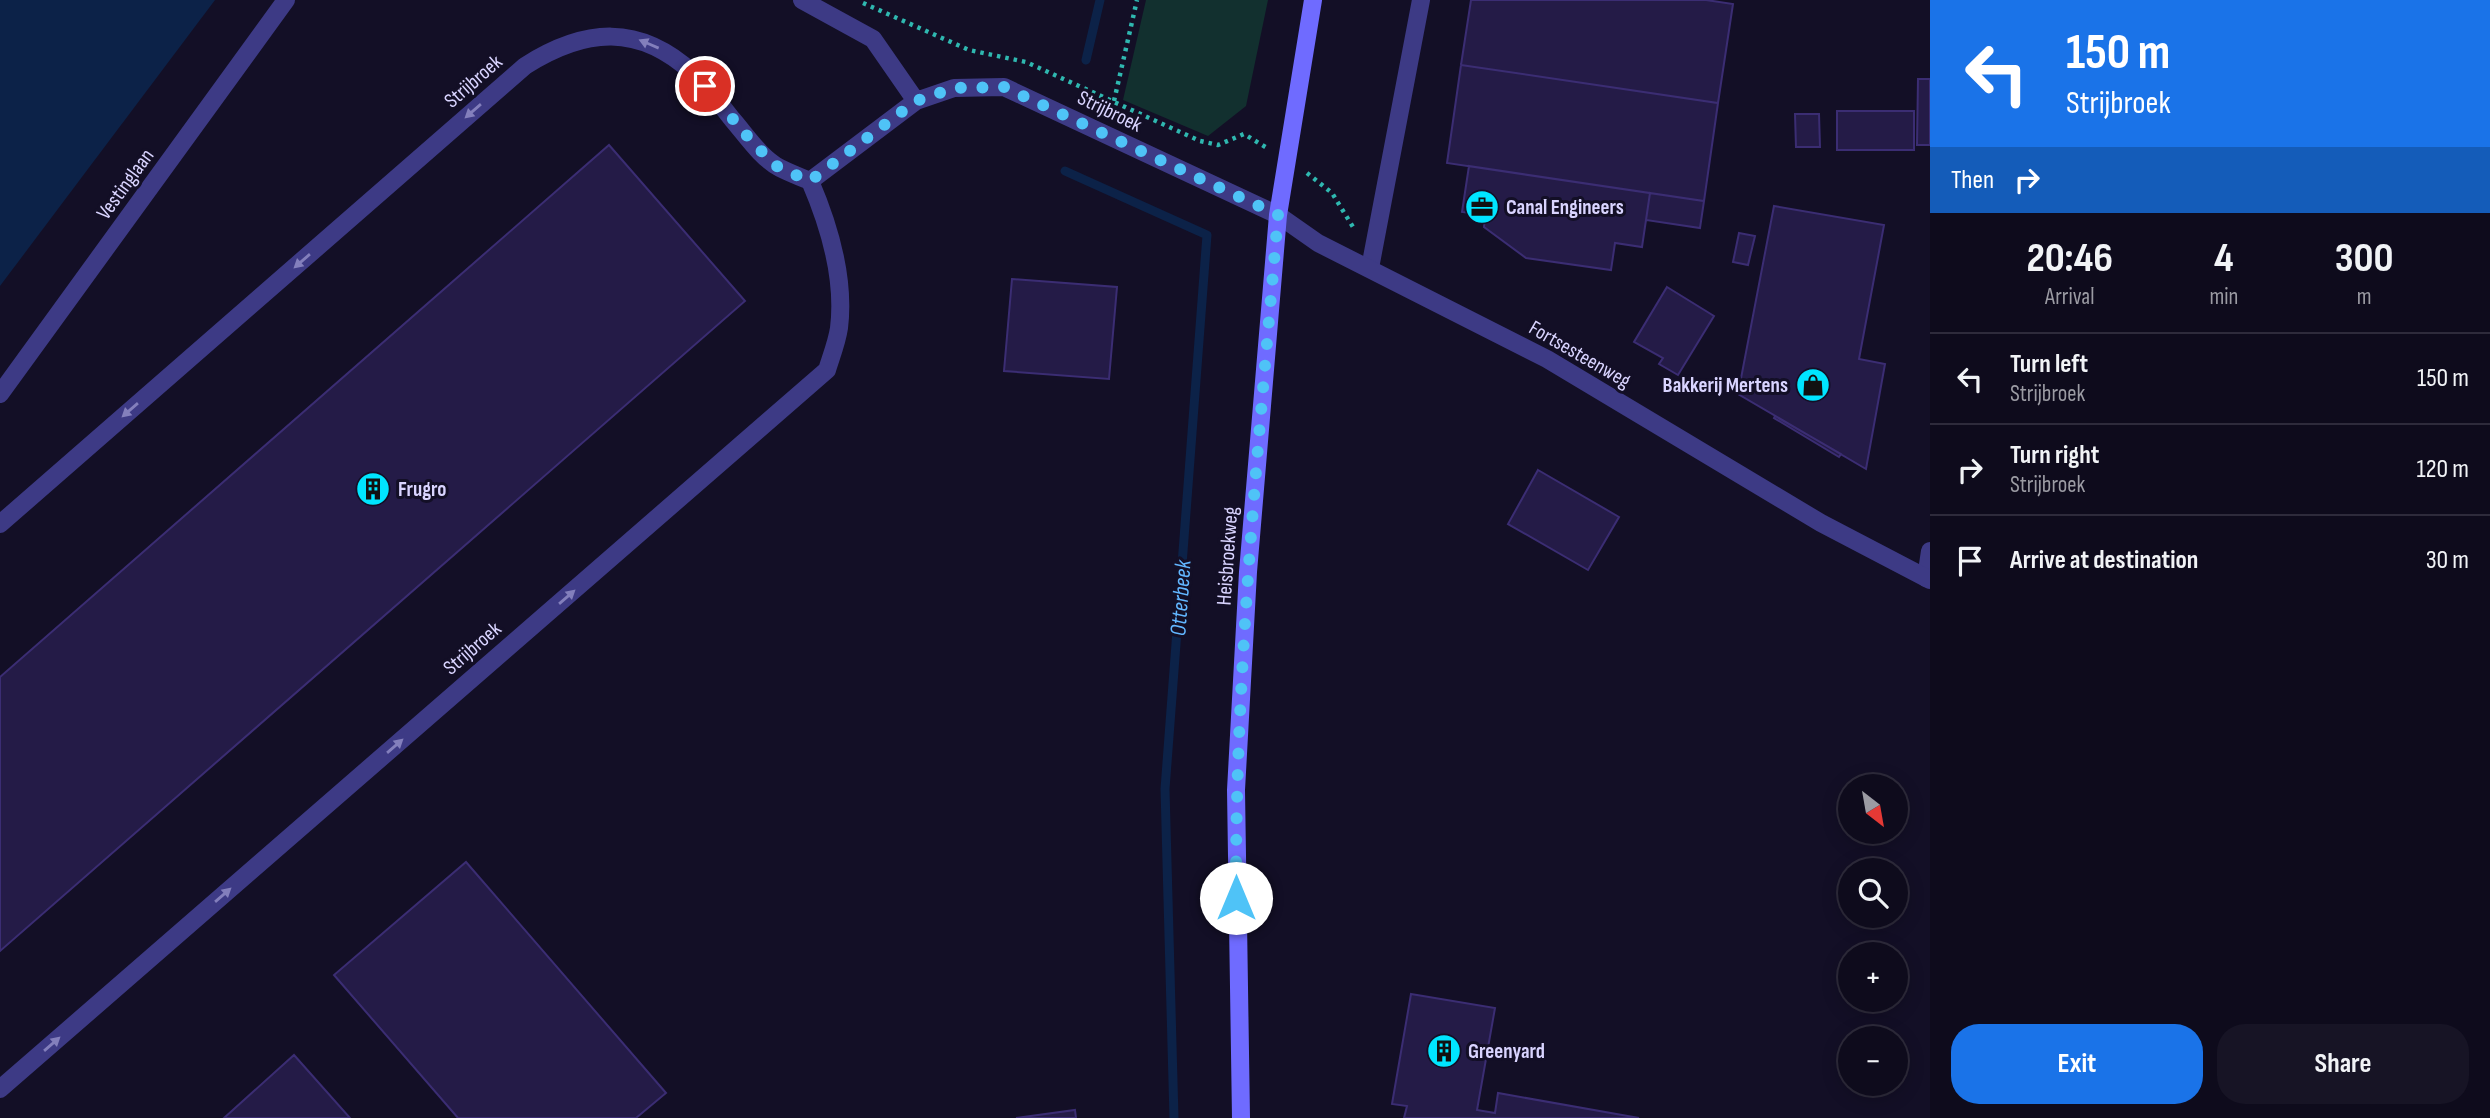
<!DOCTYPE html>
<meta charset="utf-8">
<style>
body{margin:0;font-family:"Sofia Sans Condensed",sans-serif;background:#171425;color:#f1f3f6;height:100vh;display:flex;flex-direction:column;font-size:26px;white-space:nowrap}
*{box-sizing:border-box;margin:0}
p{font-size:23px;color:#9b9ba3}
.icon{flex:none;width:38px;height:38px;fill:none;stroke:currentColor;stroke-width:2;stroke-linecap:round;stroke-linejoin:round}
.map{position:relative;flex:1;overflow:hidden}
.panel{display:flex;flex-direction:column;background:#0e0b1c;width:560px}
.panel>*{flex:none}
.hud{background:#1a73e8;color:#fff;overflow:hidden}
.needle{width:46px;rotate:149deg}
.fabs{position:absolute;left:1838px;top:774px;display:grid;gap:14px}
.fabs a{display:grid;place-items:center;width:70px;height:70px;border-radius:50%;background:#0e0b1c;box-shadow:0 4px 18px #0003,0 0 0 2px #2e2b3b;font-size:35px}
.pin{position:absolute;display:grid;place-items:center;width:60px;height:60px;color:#fff;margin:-30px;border:4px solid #fff;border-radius:50%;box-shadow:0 2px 7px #0007}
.me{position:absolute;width:77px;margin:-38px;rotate:0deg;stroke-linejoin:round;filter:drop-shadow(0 0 5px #0008)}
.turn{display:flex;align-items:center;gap:24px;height:147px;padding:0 21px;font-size:32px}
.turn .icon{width:91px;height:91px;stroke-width:2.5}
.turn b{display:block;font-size:49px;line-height:60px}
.then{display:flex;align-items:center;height:66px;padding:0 21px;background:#0003;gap:14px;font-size:26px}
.eta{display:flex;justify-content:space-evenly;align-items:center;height:119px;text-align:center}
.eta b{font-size:42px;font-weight:700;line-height:49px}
.action{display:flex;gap:14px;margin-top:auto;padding:14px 21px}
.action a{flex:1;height:80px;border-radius:28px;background:#1a73e8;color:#fff;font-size:28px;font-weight:700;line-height:80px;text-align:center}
.action a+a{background:#171425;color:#f1f3f6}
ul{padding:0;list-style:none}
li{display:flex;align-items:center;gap:21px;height:91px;padding:0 21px;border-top:2px solid #2e2b3b}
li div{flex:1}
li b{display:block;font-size:26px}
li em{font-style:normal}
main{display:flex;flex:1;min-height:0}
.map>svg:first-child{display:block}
.green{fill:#12302f}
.water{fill:#0c2248}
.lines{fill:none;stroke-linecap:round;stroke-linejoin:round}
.stream{stroke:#0c2248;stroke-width:9}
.building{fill:#241b47;stroke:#3b2d73;stroke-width:2}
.path{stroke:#2fb8b0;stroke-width:4.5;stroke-dasharray:3.5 5;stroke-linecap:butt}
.minor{stroke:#3d3a85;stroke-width:18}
.tertiary{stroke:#3d3a85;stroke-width:18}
.secondary{stroke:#6f6bff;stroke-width:18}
.oneway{fill:#837fbc}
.route{stroke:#4fc3f7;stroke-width:12;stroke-dasharray:0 21.6}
.labels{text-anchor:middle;stroke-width:6;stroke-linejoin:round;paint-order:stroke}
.street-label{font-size:21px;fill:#d9d4ff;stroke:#130f26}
.poi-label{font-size:21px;font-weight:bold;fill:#d9d4ff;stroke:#130f26;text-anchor:start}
.water-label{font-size:23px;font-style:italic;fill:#62b6ff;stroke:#130f26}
</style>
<main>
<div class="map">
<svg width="1930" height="1118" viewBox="0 0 1930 1118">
<rect width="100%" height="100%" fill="#130f26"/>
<path class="green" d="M1146 0H1268L1246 106 1208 136 1123 100Z"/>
<path class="water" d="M0 0H215L0 286Z"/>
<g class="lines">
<path class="stream" d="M1086 60 1100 0
M1065 171 1207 235 1165 789 1174 1118"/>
</g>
<path class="building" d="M1471 0H1706L1733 4 1718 103 1461 65Z
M1461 65 1718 103 1704 201 1447 163Z
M1918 79H1930V145H1917Z
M1837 111H1914V150H1837Z
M1795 114H1819L1820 147H1796Z
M609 145 745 301 0 951V677Z
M1469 166 1650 193 1642 247 1615 243 1611 270 1526 258 1484 227 1485 215 1462 212Z
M1650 193 1704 201 1700 228 1646 220Z
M1774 206 1884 225 1859 359 1885 364 1866 469 1738 394Z
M1739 233 1755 236 1748 265 1733 262Z
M1012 279 1117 287 1109 379 1004 371Z
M1667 287 1714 316 1678 375 1659 364 1663 358 1634 342Z
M1775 416 1841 454 1839 457 1774 418Z
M1538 470 1619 517 1588 570 1508 524Z
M466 862 666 1093 636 1118H458L334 975Z
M1411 994 1495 1008 1477 1110 1495 1113 1498 1093 1639 1118H1404L1407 1106 1392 1104Z
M294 1055 350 1118H224Z
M1075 1110 1076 1118H1016Z"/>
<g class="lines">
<path class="path" d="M863 3 969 50 1026 62 1200 141 1218 145 1244 134 1267 148
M1114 101 1137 0
M1307 173 1332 193 1353 227"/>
<path class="minor" d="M802 0 873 39 916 101
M810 181 916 101 954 88 1004 87 1278 215
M1370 268 1421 0
M0 394 286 0
M0 524 525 66C585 28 639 23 694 74 708 87 720 104 732 119 746 135 761 158 780 168 790 173 800 177 810 181 829 225 845 279 839 328 837 342 831 357 827 370L0 1089
M1926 578 1930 551"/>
<path class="tertiary" d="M1278 215 1318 243 1547 359 1821 523 1930 580"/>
<path class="secondary" d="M1241 1118 1236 790 1248 572 1278 215 1313 0"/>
</g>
<defs><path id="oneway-solid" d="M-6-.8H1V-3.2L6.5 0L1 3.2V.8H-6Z" transform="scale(1.75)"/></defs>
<g class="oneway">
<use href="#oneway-solid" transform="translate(649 44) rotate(-157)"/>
<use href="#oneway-solid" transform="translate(473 111) rotate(139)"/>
<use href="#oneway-solid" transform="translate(302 261) rotate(139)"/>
<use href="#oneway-solid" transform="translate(130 410) rotate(139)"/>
<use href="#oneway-solid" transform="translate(567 597) rotate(-41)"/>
<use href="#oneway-solid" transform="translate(395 746) rotate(-41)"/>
<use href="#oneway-solid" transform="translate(223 895) rotate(-41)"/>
<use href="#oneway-solid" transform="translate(52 1044) rotate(-41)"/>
</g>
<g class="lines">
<path class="route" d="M705 86 754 144 779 168 810 181 916 101 954 88 1004 87 1278 215C1259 442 1235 670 1236 898"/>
</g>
<defs>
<g id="office-disc" transform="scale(1.75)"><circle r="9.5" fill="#00e5ff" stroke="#130f26"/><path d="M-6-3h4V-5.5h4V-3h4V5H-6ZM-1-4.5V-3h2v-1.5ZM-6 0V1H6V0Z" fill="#111"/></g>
<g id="shop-disc" transform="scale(1.75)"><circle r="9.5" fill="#00e5ff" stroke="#130f26"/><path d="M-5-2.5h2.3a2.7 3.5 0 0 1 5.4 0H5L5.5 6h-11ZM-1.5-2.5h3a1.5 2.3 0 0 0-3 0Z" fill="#111"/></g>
<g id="building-disc" transform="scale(1.75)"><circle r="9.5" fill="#00e5ff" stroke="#130f26"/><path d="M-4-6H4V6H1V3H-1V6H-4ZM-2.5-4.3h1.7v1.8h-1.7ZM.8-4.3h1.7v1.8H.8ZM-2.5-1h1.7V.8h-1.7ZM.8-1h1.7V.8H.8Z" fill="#111"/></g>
</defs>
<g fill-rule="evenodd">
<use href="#office-disc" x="1482" y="207"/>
<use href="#shop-disc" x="1813" y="385"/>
<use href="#building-disc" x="373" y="489"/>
<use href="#building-disc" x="1444" y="1051"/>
</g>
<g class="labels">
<g class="street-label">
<text transform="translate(473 81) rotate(-41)" y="7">Strijbroek</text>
<text transform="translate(1110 111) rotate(26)" y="7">Strijbroek</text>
<text transform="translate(125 184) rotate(-54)" y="7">Vestinglaan</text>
<text transform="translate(1580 354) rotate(30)" y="7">Fortsesteenweg</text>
<text transform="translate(1227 556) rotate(-86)" y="7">Heisbroekweg</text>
<text transform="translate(472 648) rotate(-41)" y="7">Strijbroek</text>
</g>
<g class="poi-label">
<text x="1506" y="214">Canal Engineers</text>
<text x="1788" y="392" text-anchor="end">Bakkerij Mertens</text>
<text x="398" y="496">Frugro</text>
<text x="1468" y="1058">Greenyard</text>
</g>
<g class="water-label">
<text transform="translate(1180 598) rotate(-86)" y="8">Otterbeek</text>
</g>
</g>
</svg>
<div class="fabs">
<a><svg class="needle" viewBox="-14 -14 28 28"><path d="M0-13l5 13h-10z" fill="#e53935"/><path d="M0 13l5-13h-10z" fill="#9b9ba3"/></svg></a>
<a><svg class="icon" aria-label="search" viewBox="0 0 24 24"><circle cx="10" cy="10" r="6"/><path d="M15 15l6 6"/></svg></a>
<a>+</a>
<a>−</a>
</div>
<div class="pin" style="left:705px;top:86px;background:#d93025"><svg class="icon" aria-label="arrive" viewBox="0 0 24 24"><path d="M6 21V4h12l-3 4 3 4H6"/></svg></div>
<svg class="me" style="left:1236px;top:898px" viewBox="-20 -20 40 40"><circle r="19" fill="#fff"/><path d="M0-13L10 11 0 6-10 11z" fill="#4fc3f7"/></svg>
</div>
<section class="panel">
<div class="hud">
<div class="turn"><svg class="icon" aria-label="left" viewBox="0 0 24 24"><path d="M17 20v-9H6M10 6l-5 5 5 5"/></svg><div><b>150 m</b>Strijbroek</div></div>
<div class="then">Then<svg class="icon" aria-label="right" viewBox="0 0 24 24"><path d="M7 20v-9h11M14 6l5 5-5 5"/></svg></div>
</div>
<div class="eta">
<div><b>20:46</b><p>Arrival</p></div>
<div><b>4</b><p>min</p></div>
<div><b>300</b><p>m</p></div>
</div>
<ul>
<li><svg class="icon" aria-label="left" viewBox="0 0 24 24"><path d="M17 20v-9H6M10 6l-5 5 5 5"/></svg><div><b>Turn left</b><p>Strijbroek</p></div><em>150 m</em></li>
<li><svg class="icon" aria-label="right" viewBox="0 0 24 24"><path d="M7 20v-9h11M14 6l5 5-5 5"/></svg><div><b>Turn right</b><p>Strijbroek</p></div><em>120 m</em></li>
<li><svg class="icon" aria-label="arrive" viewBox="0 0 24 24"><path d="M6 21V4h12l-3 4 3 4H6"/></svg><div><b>Arrive at destination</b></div><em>30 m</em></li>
</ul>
<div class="action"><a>Exit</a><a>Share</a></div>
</section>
</main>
